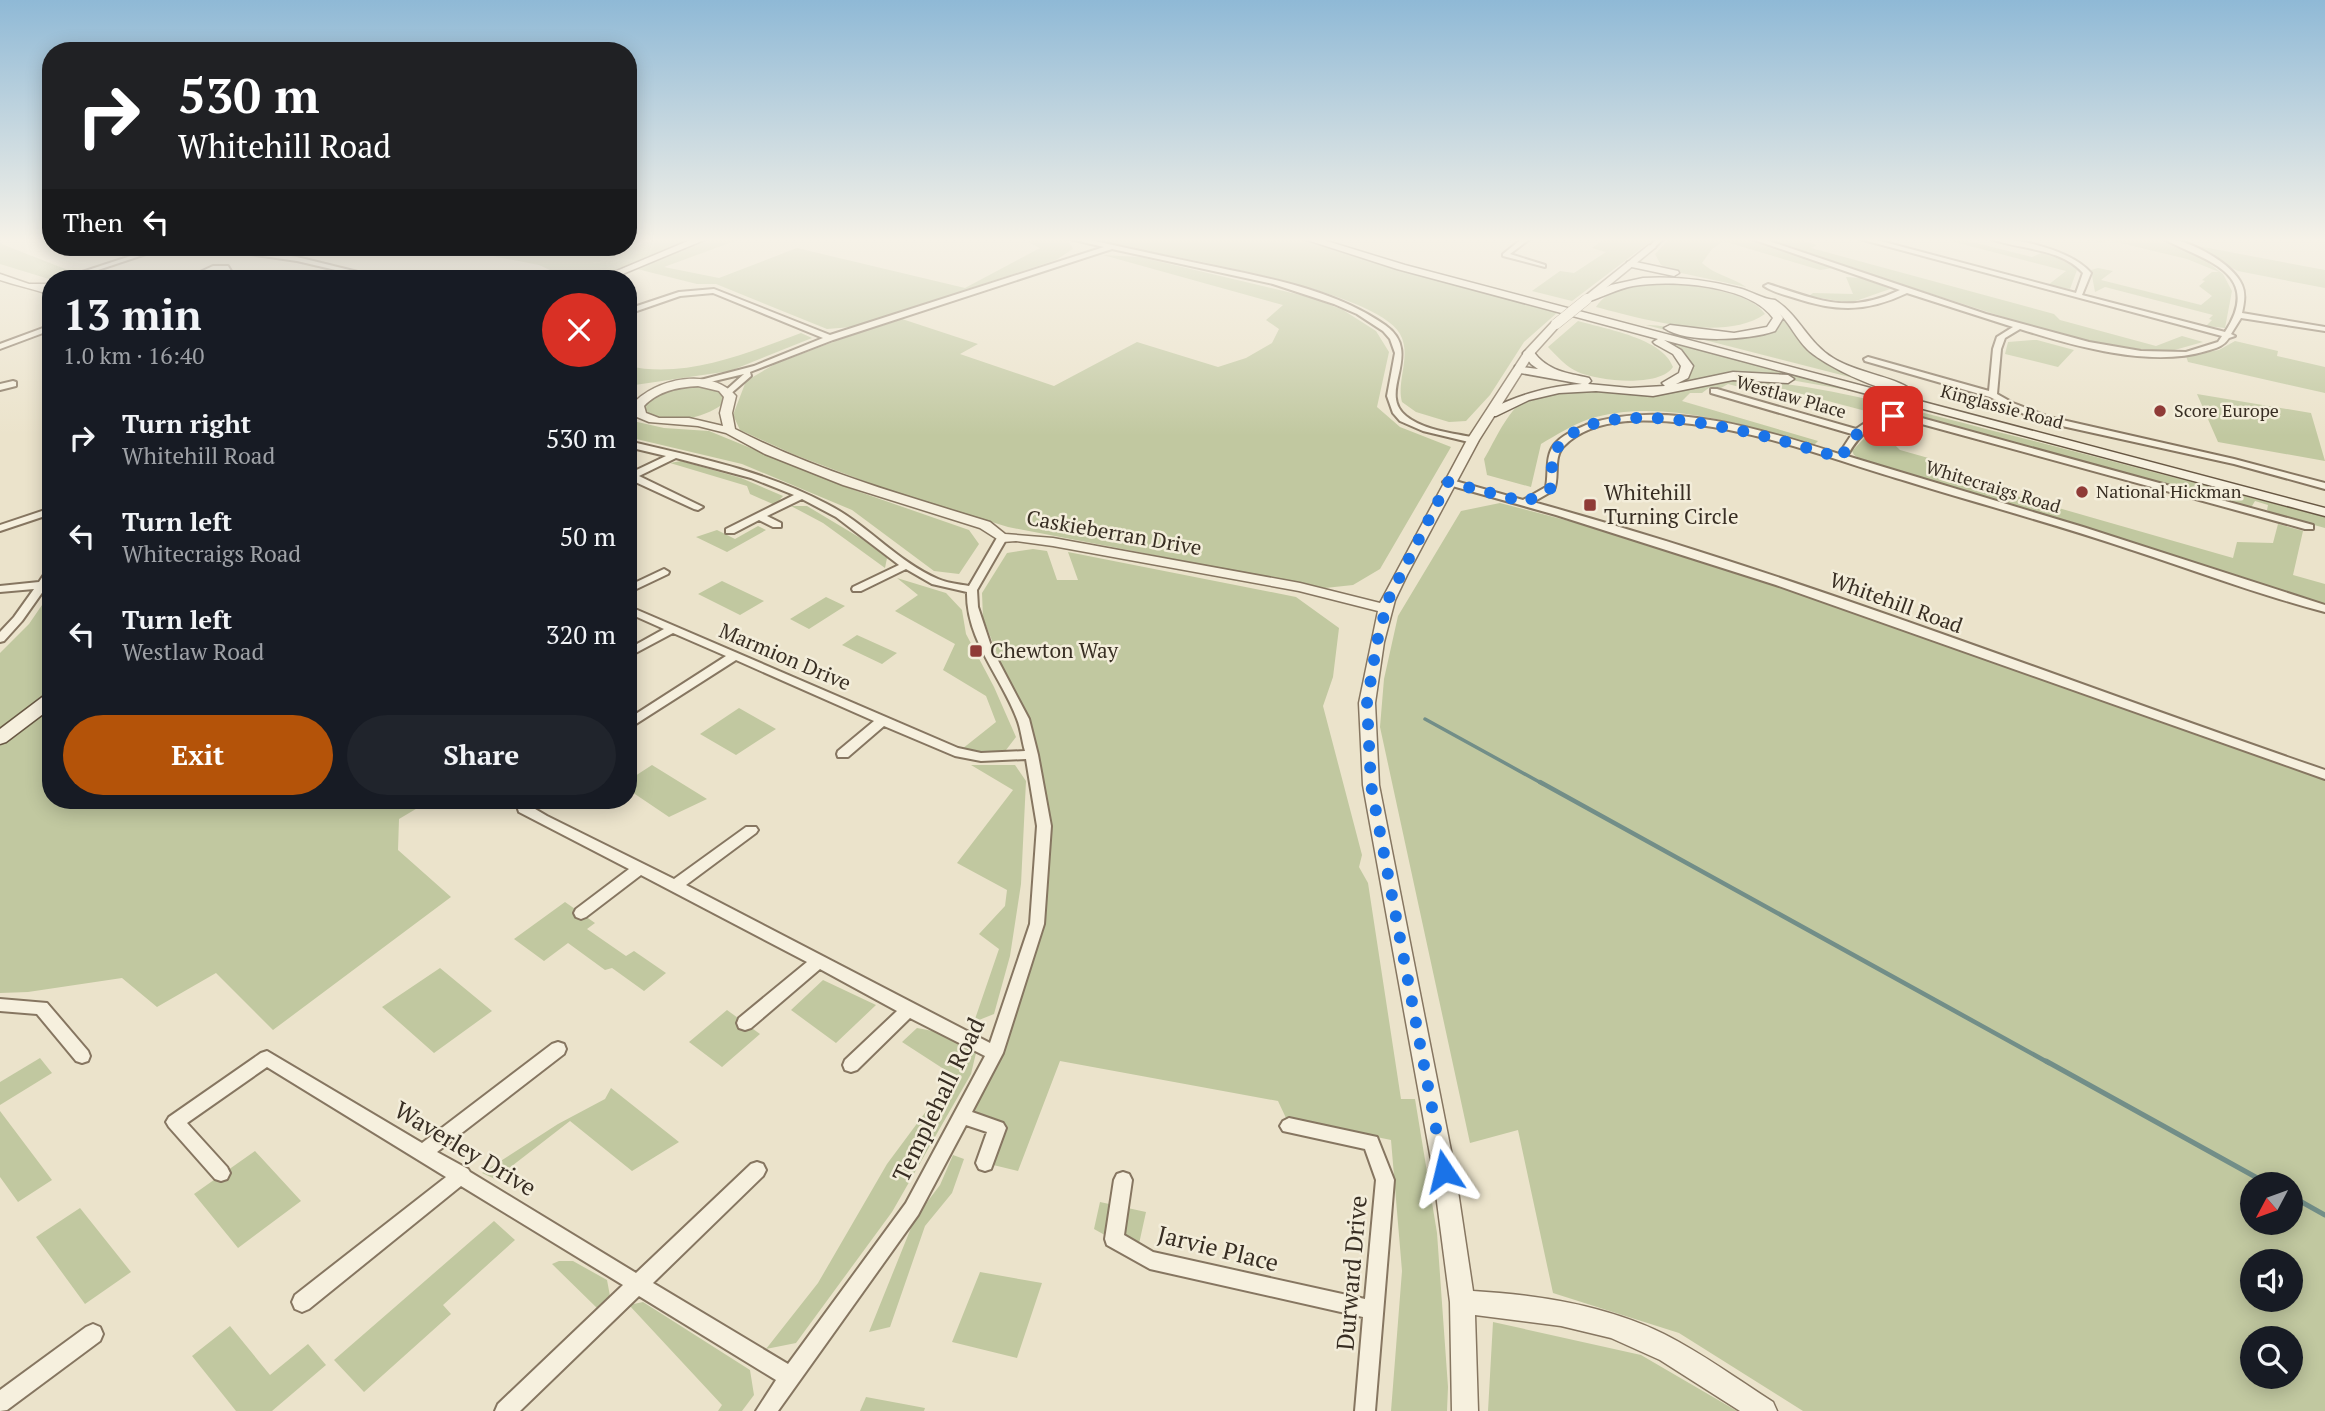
<!DOCTYPE html>
<meta charset="utf-8">
<style>
body{margin:0;font-family:"PT Serif",serif;background:#20242c;color:#f1f3f6;height:100vh;display:flex;flex-direction:column;font-size:26px;white-space:nowrap}
*{box-sizing:border-box;margin:0}
p{font-size:23px;color:#9ea1a6}
.icon{flex:none;width:38px;height:38px;fill:none;stroke:currentColor;stroke-width:2;stroke-linecap:round;stroke-linejoin:round}
.map{position:relative;flex:1;overflow:hidden}
.sheet{position:absolute;left:42px;top:270px;width:595px;height:539px;display:flex;flex-direction:column;background:#171b24;border-radius:28px;box-shadow:0 4px 18px #0003}
.sheet>*{flex:none}
.hud{position:absolute;left:42px;top:42px;width:595px;height:214px;border-radius:28px;box-shadow:0 4px 18px #0003;background:#202124;color:#fff;overflow:hidden}
.needle{width:46px;rotate:229deg}
.fabs{position:absolute;left:2240px;top:1172px;display:grid;gap:14px}
.fabs a{display:grid;place-items:center;width:63px;height:63px;border-radius:50%;background:#171b24;box-shadow:0 4px 18px #0003;font-size:35px}
.pin{position:absolute;display:grid;place-items:center;width:60px;height:60px;color:#fff;margin:-30px;border-radius:14px;box-shadow:0 4px 10px #0006}
.me{position:absolute;width:77px;margin:-38px;rotate:350deg;stroke-linejoin:round;filter:drop-shadow(0 0 5px #0008)}
.turn{display:flex;align-items:center;gap:24px;height:147px;padding:0 21px;font-size:32px}
.turn .icon{width:91px;height:91px;stroke-width:2.5}
.turn b{display:block;font-size:49px;line-height:60px}
.then{display:flex;align-items:center;height:66px;padding:0 21px;background:#0003;gap:14px;font-size:26px}
.round{display:grid;place-items:center;flex:none;width:74px;height:74px;border-radius:37px;background:#20242c}
.headline{display:flex;align-items:center;justify-content:space-between;height:119px;padding:0 21px}
h1{font-size:42px;font-weight:800;line-height:52px}
.cta{display:flex;gap:14px;margin-top:auto;padding:14px 21px}
.cta a{flex:1;height:80px;border-radius:42px;background:#b45309;color:#fff;font-size:28px;font-weight:800;line-height:80px;text-align:center}
.cta a+a{background:#20242c;color:#f1f3f6}
ul{padding:0;list-style:none}
li{display:flex;align-items:center;gap:21px;height:98px;padding:0 21px}
li div{flex:1}
li b{display:block;font-size:26px}
li em{font-style:normal}
.map>svg:first-child{display:block}
.green{fill:#c1c8a0;fill-rule:evenodd}
.lines{fill:none;stroke-linecap:round;stroke-linejoin:round}
.stream-far2{stroke:#728e88;stroke-width:3.5}
.stream-far1{stroke:#728e88;stroke-width:4.5}
.stream{stroke:#728e88;stroke-width:5}
.minor-casing{stroke:#867661;stroke-width:4}
.tertiary-casing{stroke:#867661;stroke-width:3}
.secondary-casing{stroke:#685844;stroke-width:3}
.minor{fill:#f6f0de;fill-rule:evenodd}
.tertiary{fill:#f6f0de;fill-rule:evenodd}
.secondary{fill:#f6f0de;fill-rule:evenodd}
.tertiary-bridge-casing{stroke:#867661;stroke-width:11;stroke-linecap:butt}
.tertiary-bridge{stroke:#f6f0de;stroke-width:10}
.route{stroke:#1a73e8;stroke-width:12;stroke-dasharray:0 21.6}
.poi-dot{fill:#8f3b37;stroke:#f3edda;stroke-width:2.5}
.labels{text-anchor:middle;stroke-width:5;stroke-linejoin:round;paint-order:stroke}
.far-street-label{font-size:18px;fill:#382e23;stroke:#f3edda}
.far-poi-label{font-size:18px;fill:#382e23;stroke:#f3edda;text-anchor:start}
.poi-label{font-size:21px;fill:#382e23;stroke:#f3edda;text-anchor:start}
.street-label{font-size:21px;fill:#382e23;stroke:#f3edda}
.near-street-label{font-size:24px;fill:#382e23;stroke:#f3edda}
</style>
<div class="map">
<svg width="2325" height="1411" viewBox="0 0 2325 1411">
<rect width="100%" height="100%" fill="#ebe3cb"/>
<path class="green" d="M660 238H699L596 278H567L539 265 446 247H603L619 252Z
M713 238H743L664 267 719 278 797 248 965 288 1040 248 1028 242 1034 238 1068 240 1073 249 1056 260 852 327 827 329 716 284H697L637 269Z
M1079 238H1305L1558 312 1524 342 1490 395 1466 421 1449 422 1416 412 1402 402C1396 381 1412 355 1400 334 1373 286 1138 251 1079 238Z
M1606 238H1655L1572 301 1532 291 1560 271 1574 273 1606 252 1592 248Z
M1670 238H1746L1833 268 1820 270 1723 241 1712 249 1702 263C1715 275 1732 277 1746 287L1672 271 1661 265 1655 254Z
M1758 238H1794L1817 245 1811 248 2054 314 2060 320 2156 346 2182 336 2203 342 2171 351H2151L2066 337Z
M1939 238H1956L2032 257 2041 253C2054 257 2067 260 2077 270L2070 289 2048 285 2066 271Z
M2083 238H2158L2206 261 2223 274 2232 291 2225 328 2206 326 2212 320 2209 319 2213 315 2105 287 2095 292 2091 270 2098 268 2113 271 2101 280 2201 305 2212 296 2199 286 2205 281 2202 280 2212 272H2219L2187 259 2108 240 2102 243Z
M0 243 9 247 73 272 49 279 0 264Z
M2182 243 2325 270V288L2238 271Z
M1103 255 1140 257 1313 298 1343 310 1376 331 1389 352 1377 407 1400 427 1451 447 1380 569 1353 585 1325 588 1008 527 888 490 795 455 740 430 733 415 746 381 775 364 841 339 902 319 978 344 960 354 1054 386 1137 342 1218 367 1246 358 1272 343 1279 329 1266 320 1283 305Z
M1642 268 1724 286 1776 306 1805 344 1865 379 1920 395 1646 325C1675 323 1765 358 1782 320L1780 313 1723 286Z
M1846 277 1862 278 1890 289 1850 303 1809 296 1813 293 1853 294Z
M1657 283C1685 285 1749 289 1765 314 1723 343 1642 319 1596 307 1610 286 1634 285 1657 283Z
M1578 321C1605 329 1663 338 1673 367 1659 388 1598 381 1578 372 1566 367 1557 356 1548 347Z
M1619 326 1870 394 1763 375H1721L1661 388 1634 390 1531 374C1573 376 1651 408 1688 377L1691 364C1678 340 1641 335 1617 328Z
M801 333 812 338 730 371 628 386V366C686 379 747 353 801 333Z
M2033 340H2037L2074 350 2058 367 2005 354 2008 342Z
M2235 341 2278 351 2277 356 2325 367V393L2188 362 2186 356 2219 350Z
M1734 379C1821 384 1905 408 1990 430 2102 458 2213 488 2325 517V528L2274 514 2267 510 2268 505 2255 501 2252 506 2238 505 1922 418 1895 413 1877 414 1764 384 1755 391 1728 384 1721 388 1710 387 1702 393H1690L1682 401 1818 441 1813 446C1747 425 1658 397 1589 419 1572 425 1556 435 1541 444L1531 487 1487 475 1484 459C1497 437 1510 403 1536 393 1563 383 1598 392 1627 392 1662 392 1699 383 1734 379Z
M696 386 716 389 724 398 723 404C705 418 659 430 644 408 650 389 679 388 696 386Z
M2197 394 2311 413 2325 461 2218 442Z
M628 412 633 421 664 428 709 431 854 490 969 530 979 544 959 574 934 571 852 510 742 464 628 437Z
M1895 419 1916 426 1914 432 1903 431 1895 445 1900 450 1932 459 1926 470 2233 558 2237 542 2273 543 2278 524 2303 531 2293 575 2325 584V604L2105 533 1866 463 1854 455 1852 451 1879 423Z
M681 461 741 478 783 496 775 505 750 494 747 486 670 463Z
M1500 503 1569 521 1575 516 2325 775V1411H1803L1679 1333 1553 1293 1518 1130 1470 1143 1380 727 1384 679 1398 616 1461 511ZM2252 1185H2291V1223H2252ZM2252 1262H2291V1300H2252ZM2252 1339H2291V1377H2252Z
M791 506H807L862 539 887 558 885 568 823 523Z
M758 526 766 530 727 552 696 537 717 530 735 539Z
M1033 549 1047 551 1057 580H1078L1068 552 1296 597 1339 628 1333 677 1323 706 1362 855 1359 867 1368 883 1401 1099H1415L1437 1233 1448 1387 1447 1411H1391L1402 1271 1391 1140 1286 1118 1278 1101 1060 1061 1018 1171 985 1163 997 1128 961 1116 1037 924 1044 826 1023 719 983 618 982 593 1007 553Z
M897 578 946 593 962 610 966 634 994 687 1016 737 1006 750 983 754 962 749 996 722 986 696 943 670 955 644 895 611 918 595Z
M722 581 764 601 740 615 698 594Z
M826 597 845 606 809 629 790 619Z
M51 604V690L0 730V653L29 624 42 605Z
M857 635 897 653 882 664 842 645Z
M51 704V800H431L399 819 398 850 451 897 273 1030 216 973 157 1007 122 978 28 992 0 993V746Z
M739 708 776 729 736 755 700 734Z
M652 765 707 799 669 817 629 790 632 778Z
M971 765H1015L1026 781 1021 884 1010 956 994 1014 974 1022 999 949 979 934 1005 906 1007 890 957 863 1013 790Z
M565 902 595 923 587 929 626 956 634 951 666 973 644 991 612 968 605 970 568 943 544 961 514 939Z
M440 968 492 1011 434 1053 382 1007Z
M823 980 876 1005 836 1043 791 1010Z
M727 1010 760 1034 722 1067 689 1042Z
M917 1028C939 1032 959 1037 976 1053L971 1074 892 1212 796 1343 766 1349 818 1283 887 1164 953 1075 902 1042Z
M40 1058 52 1073 0 1105V1082Z
M611 1088 679 1142 632 1171 570 1121 495 1179 482 1173 558 1124 605 1099Z
M0 1111 52 1180 18 1202 0 1177Z
M255 1151 301 1201 238 1248 194 1194Z
M953 1155 964 1159 952 1193 925 1226 890 1327 869 1332 915 1218 940 1185Z
M1100 1202 1146 1212 1137 1253 1094 1229Z
M80 1208 131 1272 85 1304 36 1237Z
M494 1221 515 1240 443 1305 451 1314 364 1392 334 1360Z
M559 1261H573L607 1280 610 1296 598 1309 552 1264Z
M980 1272 1042 1283 1017 1358 952 1342Z
M643 1302 750 1370 754 1395 742 1411H718L722 1405 629 1305Z
M1493 1322 1641 1355 1737 1411H1488Z
M230 1326 270 1375 308 1344 326 1365 272 1411H236L192 1356Z
M866 1397 925 1408 924 1411H860Z"/>
<g class="lines">
<path class="stream-far2" d="M1425 719 1543 784"/>
<path class="stream-far1" d="M1540 782 2049 1063"/>
<path class="stream" d="M2046 1061 2270 1185
M2291 1196 2325 1215"/>
<g class="minor-casing">
<path id="minor" d="M1066 238H1081C1126 248 1171 258 1216 267 1273 279 1336 291 1385 325 1425 353 1376 392 1406 416 1425 431 1453 433 1476 438L1478 440 1473 443 1423 431 1400 421 1393 413 1387 396 1395 353 1390 339 1383 331 1357 314 1334 304 1273 284 1112 249 833 340 750 372 751 376 728 396 725 395V391L744 374 693 386 689 383 754 366 823 338 713 293 680 296 628 314V309L679 292 714 289 830 335 1104 247Z
M1523 238H1531L1510 254 1545 265V267L1503 256V254Z
M1657 238H1664L1654 248H1650V246Z
M1749 238H1760L1986 314 2089 342 2141 351 2186 352 2218 342 2222 336 1856 238H1869L2076 293 2083 273C2060 247 2018 250 1988 238 2018 238 2071 250 2091 273L2082 295 2225 332C2265 271 2201 260 2162 238 2186 238 2232 262 2242 285 2246 294 2244 304 2242 313L2325 327V331L2241 318 2231 334 2235 336 2229 338C2223 347 2216 348 2206 351 2151 368 2074 346 2020 329L2005 338 2001 349 1997 394 2013 403 2049 417 2234 459 2325 483V489L2234 464 2062 426 2024 414 1990 397 1865 361 1864 359 1868 357 1989 391 1993 349 1997 337 2013 327 1907 293C1867 312 1837 312 1795 298 1785 295 1773 292 1764 286L1768 284C1820 300 1847 315 1900 290Z
M158 247H167L74 278H64Z
M212 247H227L297 257 382 278H370L297 261 215 249Z
M213 266H228L231 271 211 278 196 274ZM214 270H222L208 273Z
M51 325V330L0 349V344Z
M13 381 16 382V386L0 390V384Z
M1711 389H1717L1856 429C1872 417 1888 414 1907 414L2313 525V529H2305L1907 420C1876 419 1861 431 1847 456L2083 527 2325 605V612C2259 595 2194 570 2129 549 2055 524 1980 504 1906 481 1835 460 1766 433 1692 424 1652 419 1596 415 1565 445 1552 456 1560 476 1554 490L1533 502C1802 576 2062 680 2325 770V779L1776 585 1556 515 1445 484 1443 482 1448 479 1523 500 1546 487C1549 473 1545 457 1554 445 1562 435 1575 430 1586 425 1662 398 1765 430 1839 454L1852 434 1711 393Z
M628 441C696 457 765 471 827 504 867 524 896 561 938 579 947 583 958 584 969 586L998 536H1006L1007 538 977 590 978 607 992 649 1029 719 1038 755 1051 826 1044 924 1003 1053 972 1112 1003 1123 1006 1128 991 1169 985 1171 979 1169 976 1163 987 1132 966 1125 918 1215 778 1411H756L776 1380 639 1296 520 1411H495L498 1404 623 1285 461 1186 309 1309 302 1312 295 1309 292 1302 295 1295 446 1177 267 1067 187 1123 227 1167 230 1173 227 1179 221 1181 215 1179 169 1127 166 1122 169 1117 261 1053 267 1051 422 1143 552 1044 558 1042 564 1044 566 1049 564 1054 437 1152 468 1169 470 1172 636 1273 751 1164 757 1162 763 1164 766 1170 763 1176 653 1283 788 1364 906 1203 985 1056 910 1018 857 1070 851 1072 845 1070 843 1065 845 1060 897 1011 820 969 751 1028 745 1030 739 1028 737 1023 739 1018 807 962 641 875 586 917 581 919 576 917 574 913 576 909 629 869 519 812 515 800H529L530 806 547 816 674 879 746 827H756L758 830 756 833 686 885 990 1043 1030 924 1037 826 1026 759 981 761 955 756 884 726 848 757H838L837 754 838 751 874 721 736 660 628 729V719L726 656 673 633 628 657V649L664 629 628 613V606L958 748 981 753 1025 751C1022 741 1021 729 1017 719 1001 676 966 640 967 592L932 584 906 569 861 591H853L852 589 853 587 899 565 836 517 802 499 767 516 781 523V527H773L759 520 734 533H726V529L794 495 751 478 676 458 639 476 703 507 698 510 694 509 631 480 628 481V474L666 456 628 447Z
M51 508V514L0 531V525Z
M51 569V580L22 621 4 641 0 642V632L14 617 34 589 0 592V586L39 582 47 570Z
M664 569 669 572 668 574 628 593V586Z
M0 999 47 1003 88 1051 90 1056 88 1061 82 1063 76 1061 37 1014 0 1011Z
M1289 1118 1377 1137 1394 1180 1375 1411H1355L1363 1317 1150 1269 1107 1245 1105 1239 1114 1180 1117 1174 1123 1172 1129 1174 1132 1180 1124 1235 1153 1252 1365 1299 1376 1180 1365 1149 1283 1131 1280 1126 1283 1121Z
M93 1324 100 1327 103 1334 100 1341 7 1410 0 1411V1390L86 1327Z"/>
</g>
<g class="tertiary-casing">
<path id="tertiary" d="M1649 245 1656 247 1590 301H1584V297Z
M0 274 29 284H47L51 295C34 289 18 286 0 280Z
M1552 322 1561 324 1533 355 1479 440 1407 575 1395 600 1384 642 1375 703 1379 785 1455 1171 1473 1291C1538 1295 1605 1305 1664 1334 1702 1353 1737 1379 1773 1402L1777 1411H1740L1660 1360 1611 1338 1561 1326 1475 1315 1478 1411H1452L1450 1302 1433 1171 1363 785 1359 703 1378 611 1299 591 1053 546 1016 541 1002 542 980 528 843 485 765 454 726 433 698 426 649 422 637 417 632 405C655 378 711 367 736 396L732 413 735 429C816 471 903 495 990 522L1005 534 1053 538 1300 583 1380 603 1467 440 1525 351ZM698 386 719 391 724 397 720 413 723 426 689 418H659L646 413 644 406C658 391 678 387 698 386Z"/>
</g>
<g class="secondary-casing">
<path id="secondary" d="M695 238H709L613 278H600Z
M1301 238H1317L1405 265 2325 508V516L1664 340 1681 350 1693 366 1688 378 1676 384 1733 372 1788 375 1794 379 1788 383 1733 380 1653 396 1596 391 1559 393 1529 400 1496 416H1488V410C1519 395 1547 386 1582 384L1515 372V366L1538 369 1531 364 1523 353 1525 351H1533C1547 371 1567 373 1589 378L1591 381 1588 384 1630 388 1665 386 1662 383 1679 373 1681 366 1673 354 1655 344 1653 342 1658 339 1397 269Z
M1631 261 1678 271 1679 273 1674 276 1627 266V262Z
M1643 278C1675 276 1707 280 1738 288 1751 291 1762 299 1775 300 1799 315 1808 343 1833 358 1854 372 1895 377 1910 389 1894 401 1820 363 1807 349 1796 338 1790 324 1780 314L1783 318 1775 331C1749 340 1687 344 1664 328L1670 325 1734 333 1767 327 1773 318C1750 285 1671 279 1633 286 1617 289 1603 297 1587 302L1582 299 1611 285Z
M51 694V708L6 742 0 744V729L45 695Z"/>
</g>
<use href="#minor" class="minor"/>
<use href="#tertiary" class="tertiary"/>
<use href="#secondary" class="secondary"/>
<g class="tertiary-bridge-casing">
<path id="tertiary-bridge" d="M1556 324 1587 299"/>
</g>
<use href="#tertiary-bridge" class="tertiary-bridge"/>
</g>
<linearGradient id="sky" x2="0" y2="1"><stop stop-color="#8fb9d6"/><stop offset="0.55" stop-color="#f6f2e8"/><stop offset="1" stop-color="#f6f2e8" stop-opacity="0"/></linearGradient>
<rect width="2325" height="436" fill="url(#sky)"/>
<g class="lines">
<path class="route" d="M1444 1171 1371 785 1367 703 1377 642 1388 600 1448 482 1526 502 1551 488C1554 473 1548 461 1558 447 1604 384 1781 440 1841 458 1852 437 1868 417 1893 416"/>
</g>
<g class="poi-dot">
<circle cx="2160" cy="411" r="7"/>
<circle cx="2082" cy="492" r="7"/>
<rect x="1583" y="498" width="14" height="14" rx="3.5"/>
<rect x="969" y="644" width="14" height="14" rx="3.5"/>
</g>
<g class="labels">
<g class="far-street-label">
<text transform="translate(1791 397) rotate(16)" y="6">Westlaw Place</text>
<text transform="translate(2002 407) rotate(15)" y="6">Kinglassie Road</text>
<text transform="translate(1993 487) rotate(17)" y="6">Whitecraigs Road</text>
</g>
<g class="far-poi-label">
<text x="2174" y="417">Score Europe</text>
<text x="2096" y="498">National Hickman</text>
</g>
<g class="poi-label">
<text x="1604" y="500">Whitehill<tspan x="1604" dy="24">Turning Circle</tspan></text>
<text x="990" y="658">Chewton Way</text>
</g>
<g class="street-label">
<text transform="translate(1114 533) rotate(10)" y="7">Caskieberran Drive</text>
<text transform="translate(1896 603) rotate(20)" y="7">Whitehill Road</text>
<text transform="translate(785 657) rotate(23)" y="7">Marmion Drive</text>
</g>
<g class="near-street-label">
<text transform="translate(939 1100) rotate(-64)" y="8">Templehall Road</text>
<text transform="translate(465 1149) rotate(31)" y="8">Waverley Drive</text>
<text transform="translate(1218 1249) rotate(14)" y="8">Jarvie Place</text>
<text transform="translate(1352 1273) rotate(-85)" y="8">Durward Drive</text>
</g>
</g>
</svg>
<div class="fabs">
<a><svg class="needle" viewBox="-14 -14 28 28"><path d="M0-13l5 13h-10z" fill="#e53935"/><path d="M0 13l5-13h-10z" fill="#9ea1a6"/></svg></a>
<a><svg class="icon" aria-label="sound" viewBox="0 0 24 24"><path d="M4 9h4l5-4v14l-5-4H4zM17 9q2 3 0 6"/></svg></a>
<a><svg class="icon" aria-label="search" viewBox="0 0 24 24"><circle cx="10" cy="10" r="6"/><path d="M15 15l6 6"/></svg></a>
</div>
<div class="pin" style="left:1893px;top:416px;background:#d93025"><svg class="icon" aria-label="arrive" viewBox="0 0 24 24"><path d="M6 21V4h12l-3 4 3 4H6"/></svg></div>
<svg class="me" style="left:1444px;top:1171px" viewBox="-20 -20 40 40"><path d="M0-17L14 15 0 8-14 15z" fill="#1a73e8" stroke="#fff" stroke-width="4"/></svg>
<div class="hud">
<div class="turn"><svg class="icon" aria-label="right" viewBox="0 0 24 24"><path d="M7 20v-9h11M14 6l5 5-5 5"/></svg><div><b>530 m</b>Whitehill Road</div></div>
<div class="then">Then<svg class="icon" aria-label="left" viewBox="0 0 24 24"><path d="M17 20v-9H6M10 6l-5 5 5 5"/></svg></div>
</div>
<section class="sheet">
<div class="headline"><div><h1>13 min</h1><p>1.0 km · 16:40</p></div><a class="round" style="background:#d93025;color:#fff"><svg class="icon" aria-label="close" viewBox="0 0 24 24"><path d="M6 6l12 12M18 6L6 18"/></svg></a></div>
<ul>
<li><svg class="icon" aria-label="right" viewBox="0 0 24 24"><path d="M7 20v-9h11M14 6l5 5-5 5"/></svg><div><b>Turn right</b><p>Whitehill Road</p></div><em>530 m</em></li>
<li><svg class="icon" aria-label="left" viewBox="0 0 24 24"><path d="M17 20v-9H6M10 6l-5 5 5 5"/></svg><div><b>Turn left</b><p>Whitecraigs Road</p></div><em>50 m</em></li>
<li><svg class="icon" aria-label="left" viewBox="0 0 24 24"><path d="M17 20v-9H6M10 6l-5 5 5 5"/></svg><div><b>Turn left</b><p>Westlaw Road</p></div><em>320 m</em></li>
</ul>
<div class="cta"><a>Exit</a><a>Share</a></div>
</section>
</div>
